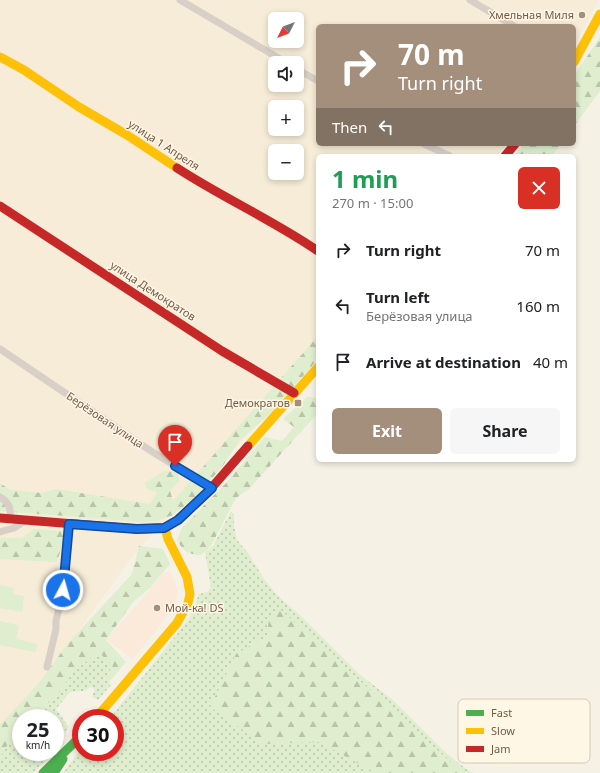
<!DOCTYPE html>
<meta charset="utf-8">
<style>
body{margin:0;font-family:"Noto Sans",sans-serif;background:#f6f6f6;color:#202124;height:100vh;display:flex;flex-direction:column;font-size:15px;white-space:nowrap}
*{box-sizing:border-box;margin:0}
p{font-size:13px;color:#757577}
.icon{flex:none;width:22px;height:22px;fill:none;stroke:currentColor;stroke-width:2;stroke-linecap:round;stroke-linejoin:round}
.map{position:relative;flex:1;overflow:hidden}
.side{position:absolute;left:316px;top:154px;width:260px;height:308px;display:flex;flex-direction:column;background:#fff;border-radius:6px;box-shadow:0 2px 6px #0003}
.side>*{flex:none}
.top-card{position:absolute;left:316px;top:24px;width:260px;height:122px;border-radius:6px;box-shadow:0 2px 6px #0003;background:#a38f7c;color:#fff;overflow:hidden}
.needle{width:26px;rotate:228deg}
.fabs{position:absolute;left:268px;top:12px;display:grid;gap:8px}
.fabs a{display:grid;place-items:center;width:36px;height:36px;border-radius:6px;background:#fff;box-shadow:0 2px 6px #0003;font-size:20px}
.speed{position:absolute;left:12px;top:709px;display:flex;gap:8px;font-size:20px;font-weight:700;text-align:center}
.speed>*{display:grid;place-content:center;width:52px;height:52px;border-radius:50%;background:#fff;box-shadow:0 2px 6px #0003;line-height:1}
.speed small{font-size:10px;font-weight:400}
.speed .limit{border:6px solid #d22;background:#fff;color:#111}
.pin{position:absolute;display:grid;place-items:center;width:34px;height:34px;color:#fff;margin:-41px -17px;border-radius:50% 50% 50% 0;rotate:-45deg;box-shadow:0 0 4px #0007}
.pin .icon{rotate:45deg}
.me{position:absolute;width:44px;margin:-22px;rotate:6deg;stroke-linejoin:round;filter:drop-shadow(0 0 3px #0008)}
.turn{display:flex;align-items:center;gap:14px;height:84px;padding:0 16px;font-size:18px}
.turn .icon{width:52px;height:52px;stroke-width:2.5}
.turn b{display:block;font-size:28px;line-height:34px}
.then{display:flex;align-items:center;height:38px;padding:0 16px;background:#0003;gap:8px;font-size:15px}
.round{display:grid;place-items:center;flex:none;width:42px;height:42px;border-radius:6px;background:#f6f6f6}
.overview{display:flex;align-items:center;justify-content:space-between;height:68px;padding:0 16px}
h1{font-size:24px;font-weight:700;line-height:30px;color:#1e9e55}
.button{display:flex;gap:8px;margin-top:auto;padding:8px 16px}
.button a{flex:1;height:46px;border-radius:6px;background:#a38f7c;color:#fff;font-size:16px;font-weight:700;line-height:46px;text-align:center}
.button a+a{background:#f6f6f6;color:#202124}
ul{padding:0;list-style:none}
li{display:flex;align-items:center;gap:12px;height:56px;padding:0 16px}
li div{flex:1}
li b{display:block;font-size:15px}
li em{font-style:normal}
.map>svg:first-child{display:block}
.residential{fill:#f6ecd7;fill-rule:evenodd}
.commercial{fill:#fbe9d9}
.grass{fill:url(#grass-dots)}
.forest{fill:url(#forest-firs)}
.green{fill:#deeece}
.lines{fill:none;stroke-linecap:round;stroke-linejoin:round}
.street{stroke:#d8cfc7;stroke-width:7}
.fast{stroke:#4caf50;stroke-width:9}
.slow{stroke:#ffc107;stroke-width:9}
.jam{stroke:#c62828;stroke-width:9}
.route-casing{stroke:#114b97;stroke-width:10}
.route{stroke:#1a73e8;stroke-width:7}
.poi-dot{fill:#a38f7c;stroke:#fff7e5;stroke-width:1.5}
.labels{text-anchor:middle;stroke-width:3;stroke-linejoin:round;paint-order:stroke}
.poi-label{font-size:11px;fill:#765a44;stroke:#fff7e5;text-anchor:end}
.street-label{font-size:11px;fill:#765a44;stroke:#fff7e5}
.key{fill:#fff7e5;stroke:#d6c8b5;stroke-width:1}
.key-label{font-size:11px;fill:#765a44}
</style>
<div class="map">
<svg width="600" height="773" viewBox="0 0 600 773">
<defs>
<pattern id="grass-dots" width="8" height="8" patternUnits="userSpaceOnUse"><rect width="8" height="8" fill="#deeece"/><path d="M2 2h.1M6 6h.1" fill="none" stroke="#b9c4a9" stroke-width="1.8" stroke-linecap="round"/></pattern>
<pattern id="forest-firs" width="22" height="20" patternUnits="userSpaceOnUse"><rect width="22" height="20" fill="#deeece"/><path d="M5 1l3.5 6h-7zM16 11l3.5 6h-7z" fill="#b9c4a9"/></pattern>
</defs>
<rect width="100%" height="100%" fill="#f6f1e5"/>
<path class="residential" d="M0 0H599L574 47V26H318V144H507L497 156H318V358L212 474 188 504 166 519 131 558 0 740ZM275 19H297V41H275ZM275 63H297V85H275ZM275 107H297V129H275ZM275 151H297V173H275Z"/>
<path class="commercial" d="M165 572H170L176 585 178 593 175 603 172 610 133 659 107 640Z"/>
<path class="grass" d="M231 511 234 515V526L237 540 248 553 264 579 277 595 302 617 359 674 394 701 446 753 466 769 473 773H63L80 750 81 752H115V718H110L189 619 199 594 207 592 211 588 205 552 213 546Z
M98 652 113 665 106 678 111 685 98 700 92 697 95 689 91 687 84 691 70 692 56 709 69 727 60 738 63 743 55 751V718H31L59 693 73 672Z
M21 727V752H54L33 773H0V758L13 735Z"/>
<path class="forest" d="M600 37V91L574 126V76Z
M524 144H561L552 156H514Z
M318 336V359L268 416 240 440 222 467 195 497 173 515 156 521 145 522 0 511V483L10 490 42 493 56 489 150 504 157 492 147 489 145 483 164 471 178 472 179 481 170 491 173 501Z
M307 397 318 398V413L249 489 236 498 211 546 201 555C187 554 184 552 177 540L182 528 225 484 265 437 282 441 294 427 283 419Z
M34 529 63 531 64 539 57 562 0 559V538H22Z
M139 546 163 549 170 564 150 588 133 602 106 640 126 662 109 682 106 678 113 665 98 652 73 672 59 693 31 718H21V727L13 735 0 758V725L38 684 69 642 132 574Z
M280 609 463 773H376L319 742 263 744 210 707 236 654 267 636 269 618Z"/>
<path class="green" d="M0 585 14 588 13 594 24 596 22 612 0 608Z
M0 621 19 625 16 639 37 644 36 652 0 645Z"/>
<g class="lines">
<path class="street" d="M180 0 287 63
M470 0 514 26
M297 69 318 81
M424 144 450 156
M0 349 151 451 212 489
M0 497C10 503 11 508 10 519
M0 532 14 528 26 520
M47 667 56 629V621L63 590 69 524"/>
<path class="fast" d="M43 773 81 736
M54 773 63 759"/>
<path class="slow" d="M0 57 24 70 79 107 127 135 177 168
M574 62 600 14
M248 446 318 367
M96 718 177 623 188 603 190 594 187 577 168 539 165 528"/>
<path class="jam" d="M505 156 515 144
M177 168C223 198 273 220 318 251
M0 206 222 351 294 393
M0 518 137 529 165 528 178 520 207 493 248 446"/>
</g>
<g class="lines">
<g class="route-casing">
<path id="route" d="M63 590 69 524 137 529 164 528 178 520 212 488 175 466"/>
</g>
<use href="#route" class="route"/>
</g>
<g class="poi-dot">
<circle cx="582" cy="15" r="4"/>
<rect x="294" y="399" width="8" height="8" rx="2"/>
<circle cx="157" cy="608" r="4"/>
</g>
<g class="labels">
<g class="poi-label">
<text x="574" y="19">Хмельная Миля</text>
<text x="290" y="407">Демократов</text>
<text x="165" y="612" text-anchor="start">Мой-ка! DS</text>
</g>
<g class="street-label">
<text transform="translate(164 145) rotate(33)" y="4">улица 1 Апреля</text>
<text transform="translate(153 291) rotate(33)" y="4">улица Демократов</text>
<text transform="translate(105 420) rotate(34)" y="4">Берёзовая улица</text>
</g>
</g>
<rect x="458" y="699" width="132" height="64" rx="6" class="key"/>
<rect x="466" y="710" width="18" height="6" fill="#4caf50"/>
<rect x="466" y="728" width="18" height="6" fill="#ffc107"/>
<rect x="466" y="746" width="18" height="6" fill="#c62828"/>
<g class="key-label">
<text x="491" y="717">Fast</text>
<text x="491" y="735">Slow</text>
<text x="491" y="753">Jam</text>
</g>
</svg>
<div class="fabs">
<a><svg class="needle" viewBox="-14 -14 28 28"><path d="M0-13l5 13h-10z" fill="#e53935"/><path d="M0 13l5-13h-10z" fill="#757577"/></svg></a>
<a><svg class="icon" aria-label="sound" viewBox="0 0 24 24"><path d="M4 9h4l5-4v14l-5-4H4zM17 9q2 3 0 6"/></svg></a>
<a>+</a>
<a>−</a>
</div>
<div class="speed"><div>25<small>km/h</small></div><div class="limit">30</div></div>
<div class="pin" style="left:175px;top:466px;background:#d93025"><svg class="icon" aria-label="arrive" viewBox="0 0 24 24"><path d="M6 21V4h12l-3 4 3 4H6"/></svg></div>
<svg class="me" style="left:63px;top:590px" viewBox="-20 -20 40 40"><circle r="17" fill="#1a73e8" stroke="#fff" stroke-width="3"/><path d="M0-11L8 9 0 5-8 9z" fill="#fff"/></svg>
<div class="top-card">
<div class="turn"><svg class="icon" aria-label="right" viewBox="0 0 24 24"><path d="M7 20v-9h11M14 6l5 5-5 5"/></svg><div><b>70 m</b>Turn right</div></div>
<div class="then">Then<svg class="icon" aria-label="left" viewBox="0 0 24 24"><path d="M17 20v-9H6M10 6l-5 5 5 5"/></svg></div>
</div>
<section class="side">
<div class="overview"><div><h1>1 min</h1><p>270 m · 15:00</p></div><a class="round" style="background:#d93025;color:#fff"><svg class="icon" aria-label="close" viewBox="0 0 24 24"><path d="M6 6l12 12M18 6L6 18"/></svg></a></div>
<ul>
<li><svg class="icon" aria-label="right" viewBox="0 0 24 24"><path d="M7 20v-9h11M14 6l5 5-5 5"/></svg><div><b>Turn right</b></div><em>70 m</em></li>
<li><svg class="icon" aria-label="left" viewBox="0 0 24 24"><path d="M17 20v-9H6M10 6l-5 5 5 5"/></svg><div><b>Turn left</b><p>Берёзовая улица</p></div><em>160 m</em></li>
<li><svg class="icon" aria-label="arrive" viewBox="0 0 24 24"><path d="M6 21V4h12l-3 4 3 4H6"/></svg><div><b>Arrive at destination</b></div><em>40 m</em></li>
</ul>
<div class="button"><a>Exit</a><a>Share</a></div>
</section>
</div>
